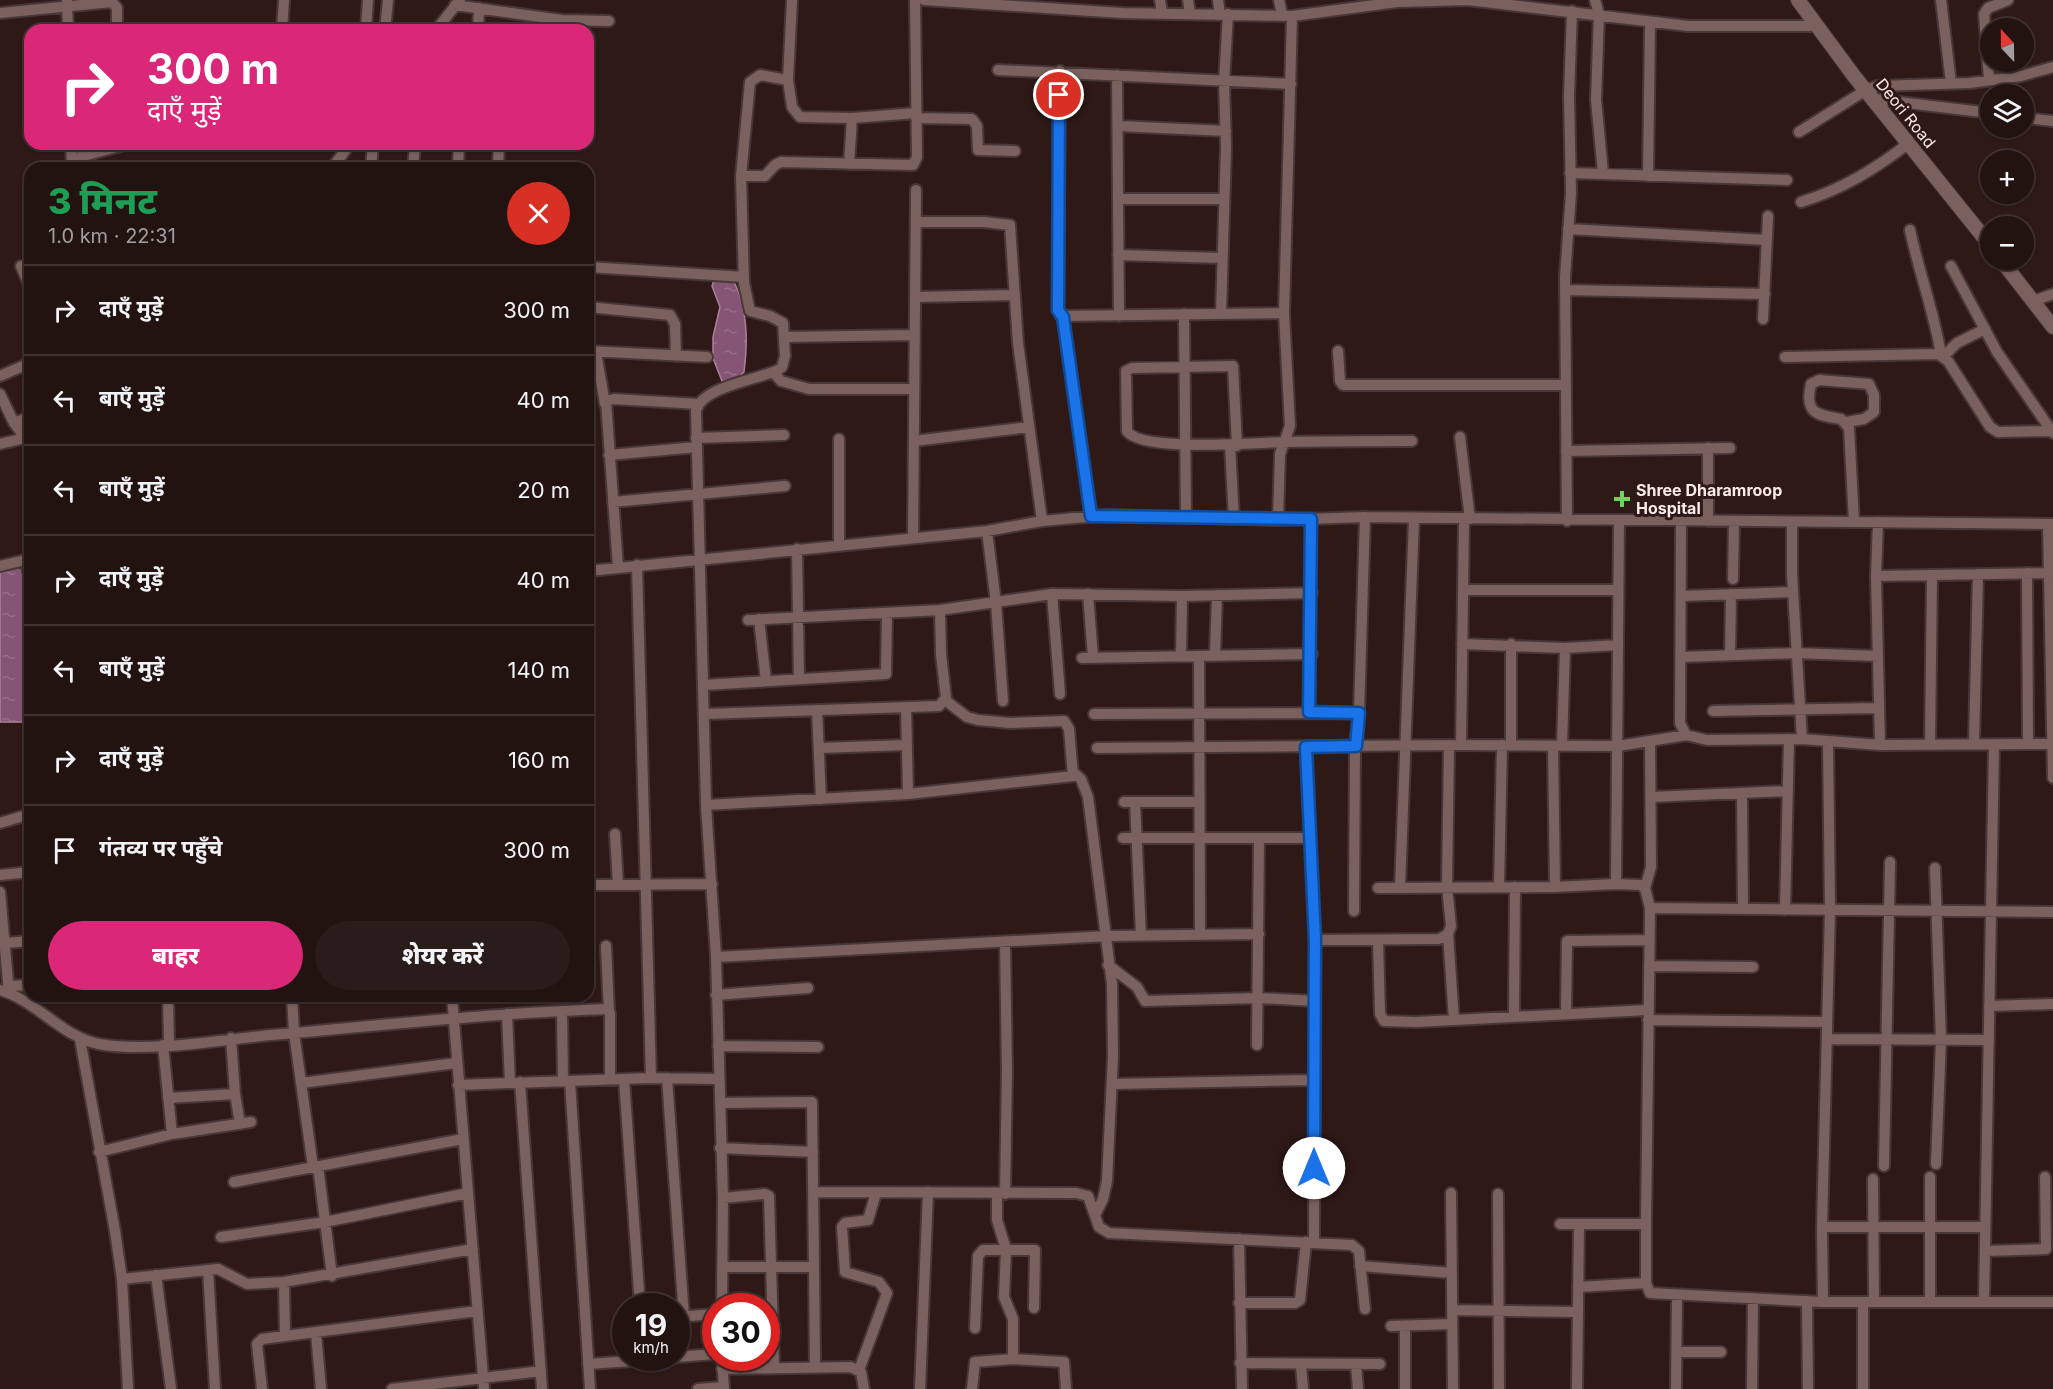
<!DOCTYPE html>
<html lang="hi">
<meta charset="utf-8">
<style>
body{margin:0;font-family:Inter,"Noto Sans Devanagari",sans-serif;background:#2a1c1a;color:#f1f3f6;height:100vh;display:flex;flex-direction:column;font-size:22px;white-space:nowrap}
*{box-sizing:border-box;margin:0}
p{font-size:20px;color:#a29e9f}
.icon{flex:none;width:33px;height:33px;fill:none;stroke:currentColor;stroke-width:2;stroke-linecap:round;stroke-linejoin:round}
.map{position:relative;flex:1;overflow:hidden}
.panel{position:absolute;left:24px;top:162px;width:570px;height:840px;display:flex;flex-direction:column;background:#221311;border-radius:18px;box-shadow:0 2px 4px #0004,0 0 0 2px #3f3231}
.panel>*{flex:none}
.hud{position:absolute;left:24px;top:24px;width:570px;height:126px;border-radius:18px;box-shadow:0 2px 4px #0004,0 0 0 2px #3f3231;background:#db2777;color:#fff;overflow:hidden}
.needle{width:39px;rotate:338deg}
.fabs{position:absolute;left:1980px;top:18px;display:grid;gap:12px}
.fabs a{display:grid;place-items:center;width:54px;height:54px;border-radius:50%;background:#221311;box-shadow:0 2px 4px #0004,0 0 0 2px #3f3231;font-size:30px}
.speed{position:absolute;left:612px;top:1293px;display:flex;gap:12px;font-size:30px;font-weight:700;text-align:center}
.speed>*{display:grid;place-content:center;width:78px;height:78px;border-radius:50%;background:#221311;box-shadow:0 2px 4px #0004,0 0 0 2px #3f3231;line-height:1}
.speed small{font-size:15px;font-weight:400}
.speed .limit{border:9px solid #d22;background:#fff;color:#111}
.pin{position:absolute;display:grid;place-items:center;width:51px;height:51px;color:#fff;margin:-26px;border:3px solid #fff;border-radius:50%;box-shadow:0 2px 6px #0007}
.me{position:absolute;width:66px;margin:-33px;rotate:0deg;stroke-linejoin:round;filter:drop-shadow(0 0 4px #0008)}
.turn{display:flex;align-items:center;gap:21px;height:126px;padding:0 24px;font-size:27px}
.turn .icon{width:78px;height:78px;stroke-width:2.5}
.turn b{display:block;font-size:42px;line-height:51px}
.round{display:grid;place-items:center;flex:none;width:63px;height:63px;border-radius:32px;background:#2a1c1a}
.overview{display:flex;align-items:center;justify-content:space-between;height:102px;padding:0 24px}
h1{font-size:36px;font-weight:800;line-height:45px;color:#1e9e55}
.action{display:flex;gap:12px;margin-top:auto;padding:12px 24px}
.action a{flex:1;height:69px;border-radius:36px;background:#db2777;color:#fff;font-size:24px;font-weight:800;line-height:69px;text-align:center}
.action a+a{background:#2a1c1a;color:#f1f3f6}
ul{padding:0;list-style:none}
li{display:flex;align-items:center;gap:18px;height:90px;padding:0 24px;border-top:2px solid #3f3231}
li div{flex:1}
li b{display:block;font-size:22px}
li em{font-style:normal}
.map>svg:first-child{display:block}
.water{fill:url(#water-ripples);stroke:#a98299;stroke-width:1.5}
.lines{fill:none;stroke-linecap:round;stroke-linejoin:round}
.minor-casing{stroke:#483737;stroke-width:14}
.tertiary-casing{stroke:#483737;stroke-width:16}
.minor{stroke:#7b615e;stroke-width:10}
.tertiary{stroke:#7b615e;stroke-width:14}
.route-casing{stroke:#114b97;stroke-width:15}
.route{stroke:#1a73e8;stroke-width:10}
.poi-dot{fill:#6ed360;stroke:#2e1917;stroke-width:2}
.labels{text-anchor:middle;stroke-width:6;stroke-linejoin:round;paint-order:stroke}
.street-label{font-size:16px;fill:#fbebea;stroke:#2e1917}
.poi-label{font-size:16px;font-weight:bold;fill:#fbebea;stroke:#2e1917;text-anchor:start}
</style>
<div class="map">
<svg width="2053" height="1389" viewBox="0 0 2053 1389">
<defs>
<pattern id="water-ripples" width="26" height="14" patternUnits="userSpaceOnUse" patternTransform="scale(1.5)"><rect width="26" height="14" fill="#865576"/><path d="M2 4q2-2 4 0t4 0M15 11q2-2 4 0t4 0" fill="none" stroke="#986e8a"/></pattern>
</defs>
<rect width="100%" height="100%" fill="#2e1917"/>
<path class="water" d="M714 280H733C748 308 748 342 744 372L735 381H722L713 358V337L720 307 712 286Z
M25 566 30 592V722H0V571Z"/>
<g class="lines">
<g class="minor-casing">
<path id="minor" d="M67 0 68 30
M924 0 1122 13 1292 16 1397 2 1468 0 1688 26H1817
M1160 0 1162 13
M1188 0 1190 13
M1218 0 1220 14
M1279 0 1282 15
M1595 0 1599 14 1596 100 1603 173
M1941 0 1951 83
M455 5 562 20 609 21
M0 13 112 2 117 8V30
M282 30 284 0
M366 30 368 0
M385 30 388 0
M436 30 460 0
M478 30 479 8
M998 70 1291 84
M1060 71 1058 310 1061 316 1284 313
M1117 75 1119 316
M1989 79 1984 14 1988 8 2008 0
M788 80 792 0
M1874 99 1990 113
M916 118 972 119 977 126 978 150 1015 151
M2024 118 2053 121
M1118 126 1226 131
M1799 132 1866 90 1878 86 1970 83 2021 76 2053 67
M71 144 72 168
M72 159 128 144
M849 164 852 118
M332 168 350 144
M371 168 373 144
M413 168 415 144
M458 168 459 144
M498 168 499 144
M1570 173 1787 180
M741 176H765L775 165 781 162 913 165 917 157 915 0
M1648 176 1650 23
M1118 199H1224
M1801 202C1843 189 1875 169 1909 143
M916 222H984L1010 225 1018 343 1042 521
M1568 229 1767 240
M1910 230C1919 272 1934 312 1941 355
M1118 255 1222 258
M21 266 30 287
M1951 266 1997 352 2053 433
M588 267 744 277
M1565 290 1765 294
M916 297 1015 295
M2033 301 2053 294
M588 307 670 315 675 324 676 356
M1184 314 1186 518
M1221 314 1226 147 1224 82 1228 14
M1063 317 1091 516
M1763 319 1768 216
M785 337 915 335
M588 351 707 357
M1338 351 1340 381 1343 385H1566
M596 352 605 404
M1944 356 1957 343 1985 329
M1785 357 1938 354 1948 361 1990 427 1998 432 2052 431
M773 372 781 381 809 389H914
M0 376 30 363
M0 394 14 423 30 444
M1846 422 1864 419 1874 412V395L1869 384 1819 380 1811 384C1804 413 1816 415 1841 419L1849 428 1854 522
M14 423 30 417
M1460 437 1470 519
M696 438 784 435
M839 439V545
M914 441 1029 427
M0 444 25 438
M1230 446 1234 519
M1237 446 1233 366 1132 368 1126 371 1127 431C1141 453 1261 442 1288 442 1330 441 1371 441 1412 441
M1708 448V521
M1566 451 1730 448
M609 455 697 447
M613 502 785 486
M1278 520 1280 454 1290 426 1284 313 1292 16
M1567 521 1565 277 1571 193 1569 96 1572 11
M1619 521 1616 884 1640 885 1645 888 1650 908 1646 1224V1283L1650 1293 1823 1302H2053
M1681 521 1680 723 1686 735 1707 740 1802 739 1880 745 2053 744
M1792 522V574L1802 739
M1878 522 1876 576 1880 745
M2048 524 2053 778
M987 531 996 603 1003 701
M913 538 916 190
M797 549 799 679
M26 560 30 580
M637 565 651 1078
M0 566 30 559
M618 567 606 401 614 399 698 404
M588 571 987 531 1042 521 1108 515 1278 520 1365 517 2053 524
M2027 573 2028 744
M1876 576 2050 573
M1733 579 1734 521
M1463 590H1618
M1052 594 1060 694
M1088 594 1093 657
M1682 596 1792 592
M759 619 766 681
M748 620 940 610 1052 594 1182 596 1312 593
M1462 644 1565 648 1618 645
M1215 655 1217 595
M1730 655 1731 594
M1181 656 1182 596
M1199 656 1200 934
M1682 657 1796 653 1878 656
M1082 658 1312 654
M704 685 886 674 887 613
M906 707 908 794
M817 710 821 799
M1713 711 1879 708
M1309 712 1311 519
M705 714 939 706 946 698 941 654 940 610
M1094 714 1359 713
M1930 743 1932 575
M1974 743 1978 574
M1461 745 1464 519
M1511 745V644
M1553 746 1555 887
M1562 746 1565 648
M1306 747 1315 940 1314 1242
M819 748 907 745
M1097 748 1461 745 1618 746 1687 735
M588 770 589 788
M1074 773 1081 779 1088 797 1112 984 1113 1056 1107 1181 1103 1199 1095 1215
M1742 793 1743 909
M1651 797 1788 791
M1124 802H1199
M1135 802 1141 935
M706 805 908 794 1073 776 1069 729 1064 721 1010 723 978 720 967 717 945 700
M0 823 30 814
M615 834 618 884
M1123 838H1310
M1935 868 1941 1040 1936 1164
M0 875 30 872
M588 885 712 884
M1400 887 1414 518
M1499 887 1502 745
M1378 888 1555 887 1616 884
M1645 888 1651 867 1650 741
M0 892 9 993
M1650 908 2053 912
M1785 910 1789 739
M1354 911 1355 746 1359 713 1365 517
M1448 934 1454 1020
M1315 940 1439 939 1448 934 1451 926 1447 887 1449 745
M1378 940 1380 1014 1384 1021 1416 1022 1648 1010
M5 943 30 941
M606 946 609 1011
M716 957 1108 936 1259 934
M1108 965 1137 987 1145 1001 1259 998 1315 1001
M1649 966 1753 967
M8 986 30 985
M0 990C37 1001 62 1037 99 1044 148 1053 220 1040 271 1035 383 1025 494 1013 606 1009L610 1013V1079
M716 995 808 988
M168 996 169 1044
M292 996 294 1033 313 1167
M452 996 484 1389
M1989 1006 2053 1004
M562 1011 563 1081
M507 1014 510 1083
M1566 1014 1567 941 1649 940
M1514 1016 1515 887
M1648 1020 1827 1022
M231 1038 235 1094
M80 1039 115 1231 122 1279 128 1389
M1827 1039 1989 1040
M163 1045 172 1134
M1257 1045 1259 838
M718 1046 818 1047
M667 1078 684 1317
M624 1079 640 1306
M570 1081 590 1389
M520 1082 542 1389
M301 1083 456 1063
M1112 1084 1314 1080
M458 1085 651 1078 717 1079
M168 1098 235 1094 240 1124
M720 1103 812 1102 814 1267H723
M720 1148 813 1152
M99 1152 172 1134 251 1122
M318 1166 332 1276
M1884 1166 1890 862
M1873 1179 1874 1302
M234 1182 463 1139
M814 1192 1076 1193 1088 1196 1099 1227 1109 1233 1352 1245 1359 1251 1365 1309
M1451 1193 1453 1389
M997 1194V1220L1006 1249 1004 1297 1013 1319V1359
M1005 1194 1007 1071 1005 942
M1498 1194 1499 1389
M723 1198 765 1194 769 1196 774 1368
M1560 1224H1646
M1822 1227H1985
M221 1237 325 1222 468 1193
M1239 1239 1242 1389
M1985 1251 2046 1249 2045 1177
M1360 1266 1452 1273
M814 1267 815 1366
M208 1270 215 1389
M156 1275 171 1389
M122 1279 218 1269 247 1284 284 1282 473 1249
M284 1282 285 1336
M1578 1287 1646 1283
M1807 1301 1808 1389
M1823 1302 1822 1227 1830 910 1828 741
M1930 1302V1177
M1984 1302 1994 745
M1239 1303H1295L1300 1300 1306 1242
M722 1306 723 1198 716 957 706 805 696 410C704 386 757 380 778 370L782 367 785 356 783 323 770 316 750 311 744 283 741 176 750 82 760 75 788 80 792 107 800 117 852 118 916 113
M1452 1310 1578 1312
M676 1317 716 1314
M626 1321V1327
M1391 1326 1452 1324
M1405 1326V1389
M975 1328 978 1256 983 1250H1035L1034 1308
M316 1333 321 1389
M1677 1352H1721
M676 1357 716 1354
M722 1358 724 1389
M1240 1363 1380 1364
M588 1364 675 1358
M1301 1365 1303 1389
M1356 1365 1358 1389
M722 1369 851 1367 861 1372 864 1389
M859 1370 887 1293 879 1282 845 1272 842 1227 845 1223 868 1220 876 1193
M262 1389 257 1344 262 1339 477 1311
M392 1389 541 1371
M698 1389 723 1387
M920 1389 928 1192
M972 1389 975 1362 1013 1359 1064 1362 1066 1389
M1577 1389 1579 1225
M1676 1389 1677 1295
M1752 1389 1753 1299
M1863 1389V1302"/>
</g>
<g class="tertiary-casing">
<path id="tertiary" d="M1798 0 1854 76 1990 245
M2001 260 2053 327"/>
</g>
<use href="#minor" class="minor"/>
<use href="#tertiary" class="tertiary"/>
</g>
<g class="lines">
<g class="route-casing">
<path id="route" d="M1059 95 1058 310 1063 317 1091 516 1311 519 1309 712 1359 713 1356 746 1306 747 1315 940 1314 1168"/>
</g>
<use href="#route" class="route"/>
</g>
<path class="poi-dot" d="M1619 490h6v6h6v6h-6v6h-6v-6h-6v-6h6z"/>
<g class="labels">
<g class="street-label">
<text transform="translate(1906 113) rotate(51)" y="6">Deori Road</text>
</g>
<g class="poi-label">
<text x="1636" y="496">Shree Dharamroop<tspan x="1636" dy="18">Hospital</tspan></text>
</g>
</g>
</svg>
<div class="fabs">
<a><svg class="needle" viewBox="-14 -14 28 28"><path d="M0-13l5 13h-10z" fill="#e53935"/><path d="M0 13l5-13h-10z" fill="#a29e9f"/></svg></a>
<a><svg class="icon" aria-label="layers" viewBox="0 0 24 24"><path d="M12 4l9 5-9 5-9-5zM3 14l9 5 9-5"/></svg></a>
<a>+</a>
<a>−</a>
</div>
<div class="speed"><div>19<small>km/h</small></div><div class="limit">30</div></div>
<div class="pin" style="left:1059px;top:95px;background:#d93025"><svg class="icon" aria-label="arrive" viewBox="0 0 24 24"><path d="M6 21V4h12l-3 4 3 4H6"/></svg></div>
<svg class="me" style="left:1314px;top:1168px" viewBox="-20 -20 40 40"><circle r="19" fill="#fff"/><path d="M0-13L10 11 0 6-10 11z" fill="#1a73e8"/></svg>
<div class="hud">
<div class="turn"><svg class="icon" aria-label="right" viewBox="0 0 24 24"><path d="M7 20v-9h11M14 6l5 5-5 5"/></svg><div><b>300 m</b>दाएँ मुड़ें</div></div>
</div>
<section class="panel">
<div class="overview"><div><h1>3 मिनट</h1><p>1.0 km · 22:31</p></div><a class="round" style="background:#d93025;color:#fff"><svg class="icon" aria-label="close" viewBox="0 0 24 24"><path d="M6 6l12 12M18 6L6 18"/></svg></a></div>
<ul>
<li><svg class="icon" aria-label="right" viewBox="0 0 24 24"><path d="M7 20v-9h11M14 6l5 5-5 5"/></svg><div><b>दाएँ मुड़ें</b></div><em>300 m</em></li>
<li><svg class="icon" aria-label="left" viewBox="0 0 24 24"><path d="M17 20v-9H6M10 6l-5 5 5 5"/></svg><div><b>बाएँ मुड़ें</b></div><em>40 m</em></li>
<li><svg class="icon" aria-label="left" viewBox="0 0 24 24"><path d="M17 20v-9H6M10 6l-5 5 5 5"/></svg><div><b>बाएँ मुड़ें</b></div><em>20 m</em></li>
<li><svg class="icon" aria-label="right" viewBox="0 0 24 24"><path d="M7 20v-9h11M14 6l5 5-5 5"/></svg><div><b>दाएँ मुड़ें</b></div><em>40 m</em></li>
<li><svg class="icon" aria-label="left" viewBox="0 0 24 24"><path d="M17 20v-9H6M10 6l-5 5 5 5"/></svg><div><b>बाएँ मुड़ें</b></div><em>140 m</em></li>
<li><svg class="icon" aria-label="right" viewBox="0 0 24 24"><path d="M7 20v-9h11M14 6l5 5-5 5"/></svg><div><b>दाएँ मुड़ें</b></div><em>160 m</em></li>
<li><svg class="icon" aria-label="arrive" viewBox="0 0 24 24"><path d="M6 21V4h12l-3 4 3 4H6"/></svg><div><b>गंतव्य पर पहुँचे</b></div><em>300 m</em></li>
</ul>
<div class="action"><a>बाहर</a><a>शेयर करें</a></div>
</section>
</div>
